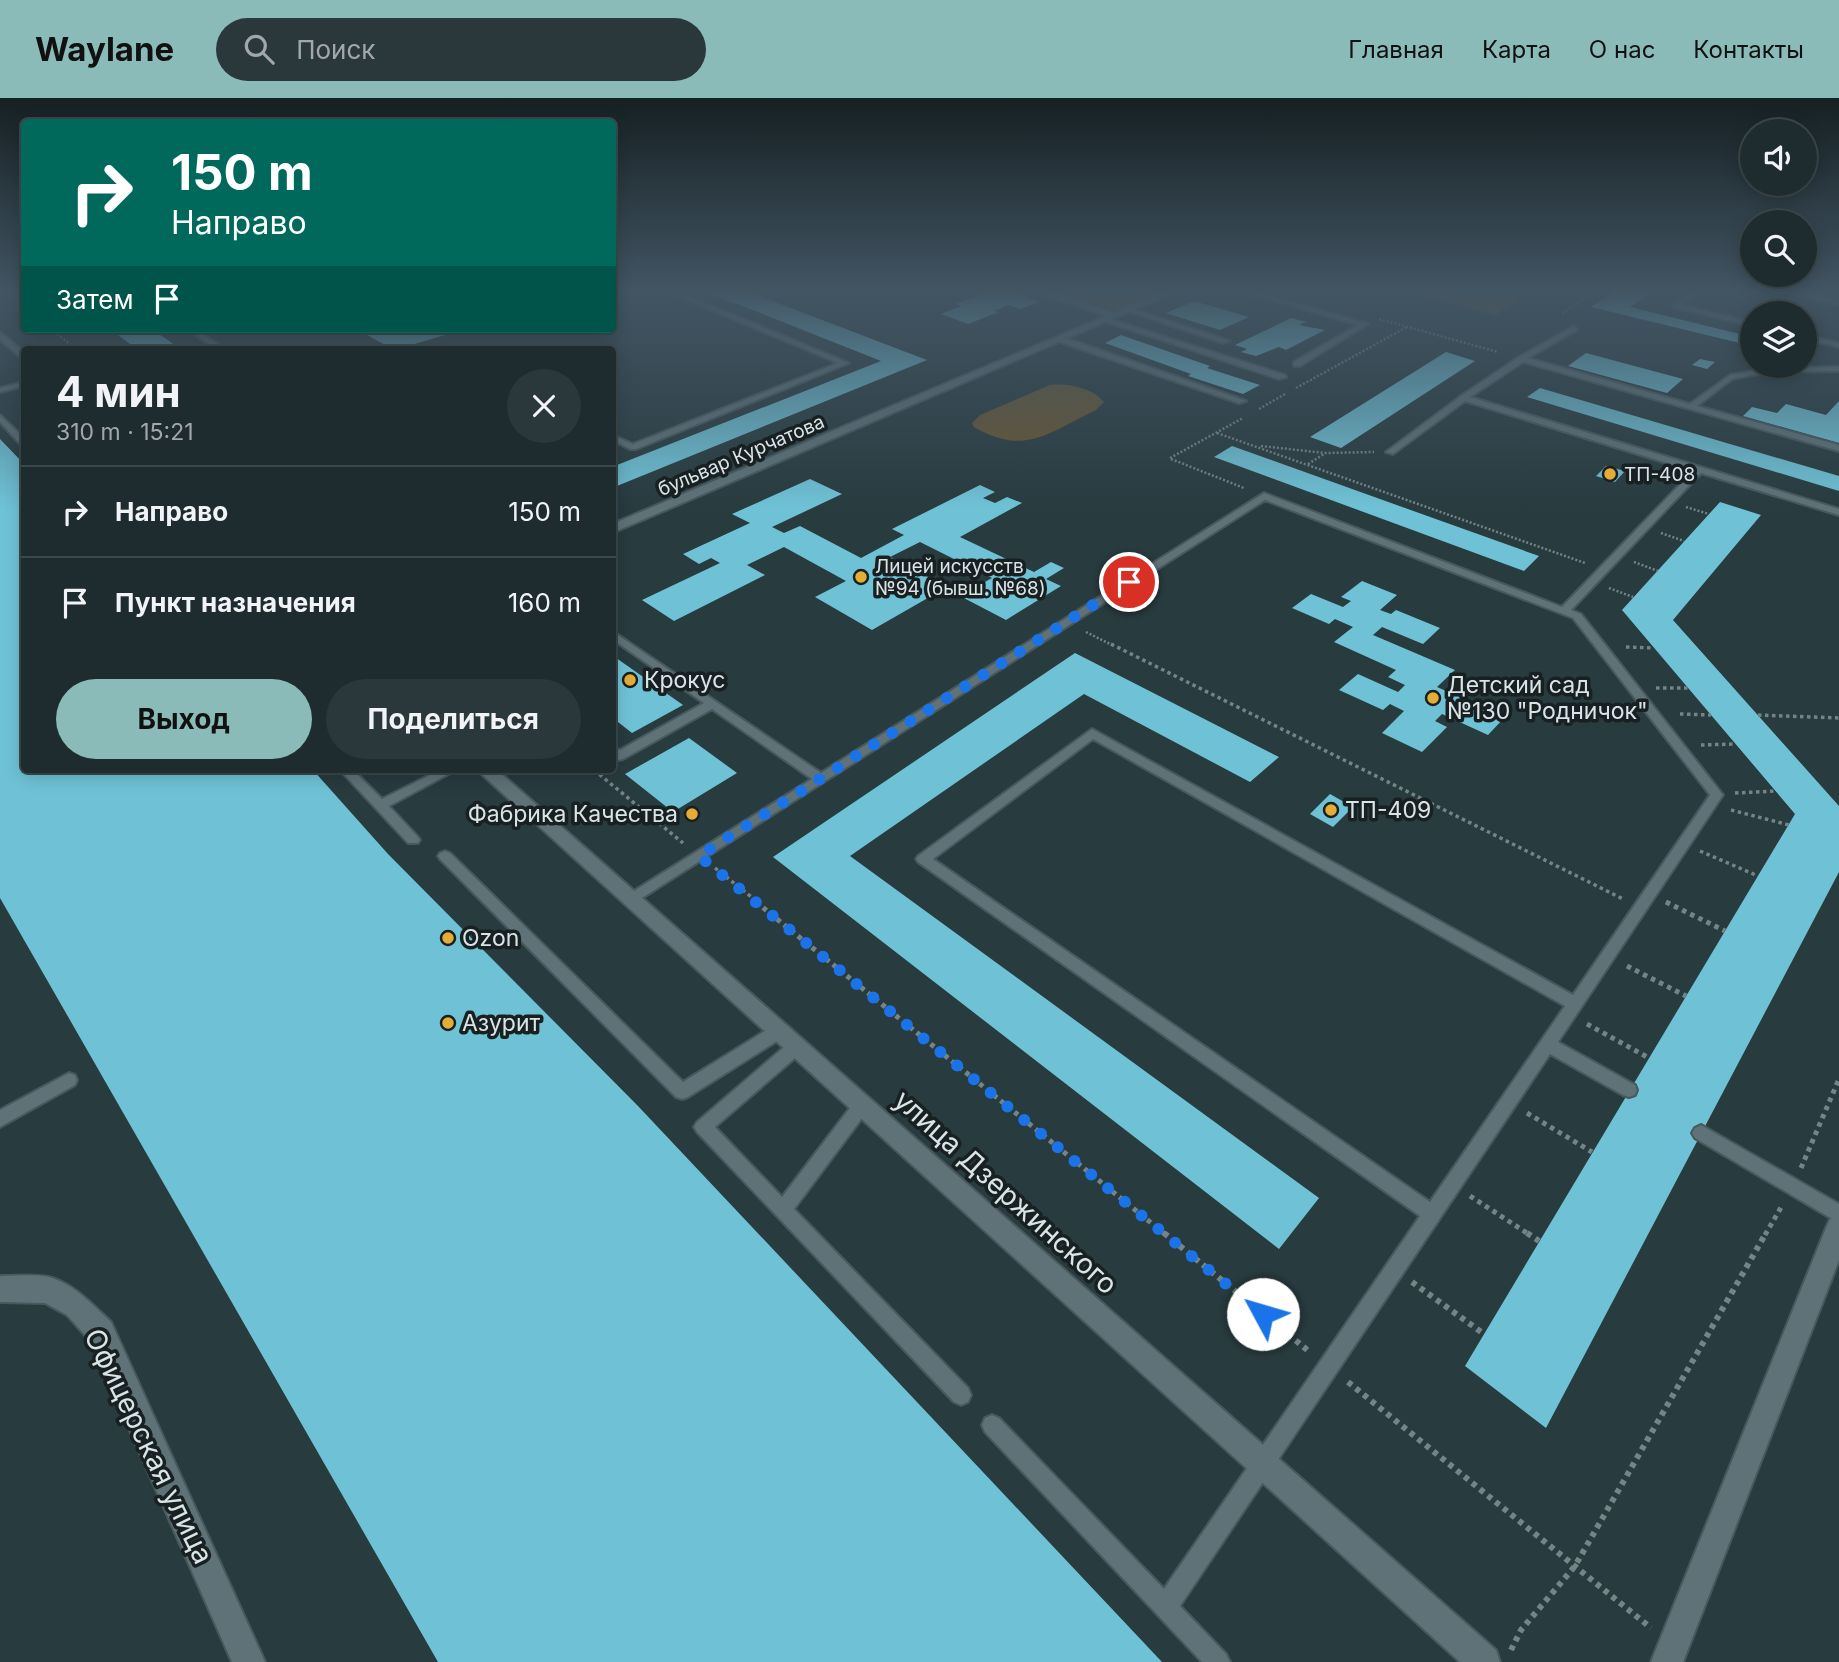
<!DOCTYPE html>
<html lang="ru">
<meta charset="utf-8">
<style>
body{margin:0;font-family:Inter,sans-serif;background:#2b383b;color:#f1f3f6;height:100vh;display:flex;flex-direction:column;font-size:26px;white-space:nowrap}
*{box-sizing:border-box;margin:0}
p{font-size:23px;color:#a1a7aa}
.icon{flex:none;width:38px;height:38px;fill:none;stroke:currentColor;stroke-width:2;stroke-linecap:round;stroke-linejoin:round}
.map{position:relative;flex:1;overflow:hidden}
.side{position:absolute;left:21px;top:248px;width:595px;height:427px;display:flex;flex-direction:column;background:#1e2c2f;border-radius:7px;box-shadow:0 4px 18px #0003,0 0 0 2px #3c484b}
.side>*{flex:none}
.top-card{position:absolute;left:21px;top:21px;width:595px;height:214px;border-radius:7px;box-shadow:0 4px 18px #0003,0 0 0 2px #3c484b;background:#00695c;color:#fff;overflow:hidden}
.controls{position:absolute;left:1740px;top:21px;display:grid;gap:14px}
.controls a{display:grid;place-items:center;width:77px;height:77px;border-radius:50%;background:#1e2c2f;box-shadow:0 4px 18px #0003,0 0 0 2px #3c484b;font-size:35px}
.pin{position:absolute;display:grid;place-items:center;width:60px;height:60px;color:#fff;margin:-30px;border:4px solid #fff;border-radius:50%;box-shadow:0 2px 7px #0007}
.me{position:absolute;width:77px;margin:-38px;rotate:309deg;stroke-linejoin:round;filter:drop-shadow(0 0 5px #0008)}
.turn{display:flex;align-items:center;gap:24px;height:147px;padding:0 35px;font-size:32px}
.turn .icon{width:91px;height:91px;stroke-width:2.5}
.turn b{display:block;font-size:49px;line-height:60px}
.then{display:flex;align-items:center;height:66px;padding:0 35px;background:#0003;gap:14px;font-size:26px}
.round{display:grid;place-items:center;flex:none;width:74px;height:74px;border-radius:37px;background:#2b383b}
.summary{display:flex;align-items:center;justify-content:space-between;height:119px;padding:0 35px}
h1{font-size:42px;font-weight:700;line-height:52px}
.cta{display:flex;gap:14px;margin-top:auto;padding:14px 35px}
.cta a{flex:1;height:80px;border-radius:42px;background:#8bbbb9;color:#111;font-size:28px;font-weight:700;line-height:80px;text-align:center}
.cta a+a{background:#2b383b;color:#f1f3f6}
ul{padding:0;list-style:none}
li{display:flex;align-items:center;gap:21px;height:91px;padding:0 35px;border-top:2px solid #3c484b}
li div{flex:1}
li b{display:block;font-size:26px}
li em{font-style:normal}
header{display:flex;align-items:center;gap:42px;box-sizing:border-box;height:98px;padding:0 35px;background:#8bbbb9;color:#111}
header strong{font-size:33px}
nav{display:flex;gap:38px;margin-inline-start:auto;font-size:24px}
.search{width:490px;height:63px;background:#2b383b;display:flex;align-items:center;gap:18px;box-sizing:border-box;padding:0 24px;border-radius:38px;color:#a1a7aa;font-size:26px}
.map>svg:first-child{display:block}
.green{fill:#695632}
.building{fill:#6fc2d6}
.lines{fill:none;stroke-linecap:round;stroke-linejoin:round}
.service-casing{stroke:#48585c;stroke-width:4}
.minor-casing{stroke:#48585c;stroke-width:4}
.secondary-casing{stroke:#48585c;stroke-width:4}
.path-far3{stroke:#748487;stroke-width:2.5;stroke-dasharray:2 2;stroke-linecap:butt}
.path-far2{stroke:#748487;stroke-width:3.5;stroke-dasharray:3.5 3.5;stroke-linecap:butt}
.path-far1{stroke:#748487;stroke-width:5;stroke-dasharray:4.5 4.5;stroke-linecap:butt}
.path{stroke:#748487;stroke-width:6;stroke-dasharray:5 5;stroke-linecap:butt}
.service{fill:#5e7278;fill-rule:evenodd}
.minor{fill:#5e7278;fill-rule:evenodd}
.secondary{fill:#5e7278;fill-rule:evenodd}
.route{stroke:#1a73e8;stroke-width:12;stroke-dasharray:0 21.6}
.poi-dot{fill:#e5ad36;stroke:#182022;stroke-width:2.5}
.labels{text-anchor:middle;stroke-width:7;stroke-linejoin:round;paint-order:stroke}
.far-street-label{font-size:19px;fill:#d9e4e7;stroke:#182022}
.far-poi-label{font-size:19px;fill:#d9e4e7;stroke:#182022;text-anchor:start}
.poi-label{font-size:23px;fill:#d9e4e7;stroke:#182022;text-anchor:start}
.near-street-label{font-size:28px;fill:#d9e4e7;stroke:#182022}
</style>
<header>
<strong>Waylane</strong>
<div class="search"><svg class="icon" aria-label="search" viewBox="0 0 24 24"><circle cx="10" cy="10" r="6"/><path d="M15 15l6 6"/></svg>Поиск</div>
<nav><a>Главная</a><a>Карта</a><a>О нас</a><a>Контакты</a></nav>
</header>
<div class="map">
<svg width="1839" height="1564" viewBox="0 0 1839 1564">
<rect width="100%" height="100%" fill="#283b3f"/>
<path class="green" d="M1050 192H1164L1116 213Z
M1401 192H1489L1521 202 1495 217Z
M1050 287C1068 285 1092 290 1104 304L1096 312C1049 334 1025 359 974 329L972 325 980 317Z"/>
<path class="building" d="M702 192H744L927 262 612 390V365L617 367 881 263Z
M994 192H1006L1040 204 1020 211 1008 207 994 213 999 214 968 226 941 216 961 208 955 206Z
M1617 192H1654L1630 209 1752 239V248L1591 209Z
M1194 203 1249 219 1220 232 1166 215Z
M1291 220 1306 224 1299 227 1325 232 1286 252 1279 249 1256 258 1241 254 1247 251 1235 247Z
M110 231H152L182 252H138Z
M368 231H432L445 237 394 252 360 233Z
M1121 237 1210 268 1207 270 1260 287 1243 296 1188 278 1191 276 1105 245Z
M1446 254 1475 263 1341 350 1310 339Z
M1586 255 1683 281 1667 295 1568 268Z
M1700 261 1715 264 1707 271 1692 267Z
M1540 290 1839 378V393L1527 299Z
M1839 303V345L1743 318 1752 309 1777 315 1786 306 1826 317Z
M0 341 24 366V672H313L388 756 638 1008 1162 1564H438L0 800Z
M1232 348 1539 458 1524 473 1214 359Z
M1606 368 1625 373 1615 384 1596 378Z
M810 381 842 396 772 429 784 435 800 428 861 460 904 437 892 431 980 387 995 394 983 400 995 405 1007 399 1022 405 960 439 1034 474 1051 464 1064 470 1046 481 1061 488 1006 522 960 498 992 480 920 444 890 459 947 489 872 532 815 499 846 483 784 449 747 467 765 477 674 523 642 502 720 465 711 460 699 466 683 456 750 425 732 416Z
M1720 404 1761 417 1673 522 1839 708V774L1546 1330 1465 1268 1795 716 1622 512Z
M1362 483 1397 497 1380 512 1391 516 1396 512 1440 530 1423 546 1382 529 1373 537 1455 572 1437 589 1505 619 1488 637 1442 616 1435 623 1447 629 1422 654 1382 635 1404 613 1390 606 1383 612 1339 592 1358 576 1398 594 1405 587 1388 579 1396 572 1334 544 1353 529 1335 521 1329 526 1292 510 1311 496 1343 509 1351 503 1341 499Z
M1075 555 1279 659 1250 684 1084 596 850 758 1319 1100 1279 1151 773 759Z
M612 557 683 607 632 635 618 624 612 627Z
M689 640 737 675 673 714 625 676Z
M1330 696 1353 709 1333 729 1310 716Z"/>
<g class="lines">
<g class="service-casing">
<path id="service" d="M663 192H673L849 265 636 351H630L612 342V337L633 346 838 265Z
M1237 192H1249L1368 226 1300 268H1294V264L1358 227Z
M1693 192H1701L1681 207 1752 224V228L1673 209V207Z
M1775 192H1789L1839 203V207Z
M1128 211H1132L1230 243 1223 245 1128 213Z
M1106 220 1285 277 1286 279 1279 281 1104 223Z
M1574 228 1577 232 1528 260 1690 306 1730 277 1769 270 1839 269V273L1769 274 1732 281 1697 308 1839 347V353L1523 264 1470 299 1839 411V417L1701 375 1571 512 1581 516 1723 697 1558 944 1635 987 1637 992 1635 997 1629 999 1623 997 1550 956 1180 1508 1226 1556 1230 1564H1202L985 1334 982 1327 985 1320 992 1317 999 1320 1164 1491 1420 1118 918 764 916 761 918 758 1092 631 1573 897 1710 697 1573 520 1265 402 631 807 626 806 624 802 626 798 812 681 712 611 623 661 619 662 612 659V649L620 652 704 605 612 541V533L821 675 1264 395 1562 509 1693 373 1465 303 1393 356 1386 354 1461 298 1519 259ZM1093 641 1565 908 1430 1104 933 761Z
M187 231H196L226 252H217Z
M1804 237 1839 245V249L1804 241Z
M1057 239H1063L1246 303 1239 305 1057 243Z
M24 284V288L0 294V290Z
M0 317 24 340V347H21L0 324Z
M340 672H353L382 701 440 672H456L389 708 418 739 420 742 418 745H408Z
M445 753 450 755 683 984 773 928 779 926 785 928 787 933 785 938 688 999 682 1001 676 999 440 761 438 758 440 755Z
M796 942 802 944 804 949 802 954 715 1029 782 1099 856 1002 862 1000 868 1002 870 1007 868 1012 794 1111 968 1290 971 1297 968 1304 961 1307 954 1304 697 1034 694 1029 697 1024 790 944Z
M69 975 75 977 77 982 75 987 0 1029V1012Z
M1701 1027 1839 1106V1125L1695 1040 1692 1035 1695 1030Z"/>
</g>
<g class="minor-casing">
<path id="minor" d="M1031 192H1045L1114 215 1167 192H1180L612 435V426L1106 218Z
M1839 1118V1162L1683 1564H1651L1826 1130 1830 1121Z
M0 1178C15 1178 35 1176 49 1179 74 1186 93 1207 111 1224L265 1564H232L91 1244 67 1217 45 1205 0 1204Z"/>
</g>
<g class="secondary-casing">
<path id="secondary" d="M0 234 24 254V262L0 242Z
M477 672H497L1496 1552 1500 1564H1460Z"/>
</g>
<path class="path-far3" d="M3 192 24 210
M1562 215 1598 192
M1379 221 1498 254
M51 231 77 252
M1296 290 1407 229
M1259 311 1285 296
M1217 335 1585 465
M1261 348 1325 355 1374 354
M1170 360 1243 320
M1171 361 1244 390
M1308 366 1324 356
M1686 409 1709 416
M1661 435 1684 443
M1634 464 1658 473
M1609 490 1633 499
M1086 534 1114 548"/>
<path class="path-far2" d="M1111 546 1623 801
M1626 549 1654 550
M1656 590H1688
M1680 616 1711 617
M1758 617 1839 620
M1701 647 1736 646
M594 672 683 745
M1735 695 1776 693
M1731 712 1789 727
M1700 753 1758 778
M715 770 759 805
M1666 804 1669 805"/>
<path class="path-far1" d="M756 804 1166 1137
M1666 804 1725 833
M1627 868 1686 898
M1587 926 1649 960
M1527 1015 1592 1054
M1801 1070 1839 981
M1470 1098 1530 1137
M1765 1137 1783 1106"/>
<path class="path" d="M1164 1135 1311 1255
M1527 1135 1539 1143
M1412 1184 1484 1236
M1348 1284 1651 1530
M1511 1552 1521 1532 1575 1468 1766 1135"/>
<use href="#service" class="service"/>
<use href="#minor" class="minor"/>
<use href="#secondary" class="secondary"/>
</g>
<linearGradient id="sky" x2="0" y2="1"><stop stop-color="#162023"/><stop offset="0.47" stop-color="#425563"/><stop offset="1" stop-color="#425563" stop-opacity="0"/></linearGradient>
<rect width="1839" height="411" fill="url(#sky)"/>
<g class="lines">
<path class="route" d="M1129 484 699 758 1263 1216"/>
</g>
<g class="poi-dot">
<circle cx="1610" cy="376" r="7"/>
<circle cx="861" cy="479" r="7"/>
<circle cx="630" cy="582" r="7"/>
<circle cx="1433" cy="600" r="7"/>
<circle cx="1331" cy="712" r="7"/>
<circle cx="692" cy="716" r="7"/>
<circle cx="448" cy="840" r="7"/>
<circle cx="448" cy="925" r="7"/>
</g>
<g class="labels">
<g class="far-street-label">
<text transform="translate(741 357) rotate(-23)" y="7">бульвар Курчатова</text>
</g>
<g class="far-poi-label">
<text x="1624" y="383">ТП-408</text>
<text x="875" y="475">Лицей искусств<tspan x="875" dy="22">№94 (бывш. №68)</tspan></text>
</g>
<g class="poi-label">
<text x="644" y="590">Крокус</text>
<text x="1447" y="595">Детский сад<tspan x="1447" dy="26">№130 "Родничок"</tspan></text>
<text x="1345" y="720">ТП-409</text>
<text x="678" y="724" text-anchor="end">Фабрика Качества</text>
<text x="462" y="848">Ozon</text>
<text x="462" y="933">Азурит</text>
</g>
<g class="near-street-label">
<text transform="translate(1006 1094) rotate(42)" y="10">улица Дзержинского</text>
<text transform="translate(149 1348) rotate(64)" y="10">Офицерская улица</text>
</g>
</g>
</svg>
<div class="controls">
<a><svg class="icon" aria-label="sound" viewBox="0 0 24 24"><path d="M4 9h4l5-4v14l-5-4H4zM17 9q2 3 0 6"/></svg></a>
<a><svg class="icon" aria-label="search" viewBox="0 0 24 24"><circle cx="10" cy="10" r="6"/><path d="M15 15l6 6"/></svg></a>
<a><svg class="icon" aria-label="layers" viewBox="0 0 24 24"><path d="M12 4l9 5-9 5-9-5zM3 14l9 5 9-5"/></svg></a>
</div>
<div class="pin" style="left:1129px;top:484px;background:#d93025"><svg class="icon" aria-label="arrive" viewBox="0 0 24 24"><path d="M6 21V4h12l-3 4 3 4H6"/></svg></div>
<svg class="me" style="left:1263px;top:1216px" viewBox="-20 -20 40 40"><circle r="19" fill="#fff"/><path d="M0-13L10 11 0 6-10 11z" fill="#1a73e8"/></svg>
<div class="top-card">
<div class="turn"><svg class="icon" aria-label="right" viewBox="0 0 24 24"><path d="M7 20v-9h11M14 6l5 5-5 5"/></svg><div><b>150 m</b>Направо</div></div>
<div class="then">Затем<svg class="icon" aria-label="arrive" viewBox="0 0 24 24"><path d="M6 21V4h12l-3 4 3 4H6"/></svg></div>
</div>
<section class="side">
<div class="summary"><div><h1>4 мин</h1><p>310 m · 15:21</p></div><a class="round"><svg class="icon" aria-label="close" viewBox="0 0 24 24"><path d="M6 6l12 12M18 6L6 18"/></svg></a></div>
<ul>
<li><svg class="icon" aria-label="right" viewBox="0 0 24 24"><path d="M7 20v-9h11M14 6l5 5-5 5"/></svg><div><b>Направо</b></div><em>150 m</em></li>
<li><svg class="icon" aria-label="arrive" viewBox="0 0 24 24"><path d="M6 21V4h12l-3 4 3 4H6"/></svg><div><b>Пункт назначения</b></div><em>160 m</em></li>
</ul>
<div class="cta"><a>Выход</a><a>Поделиться</a></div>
</section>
</div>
